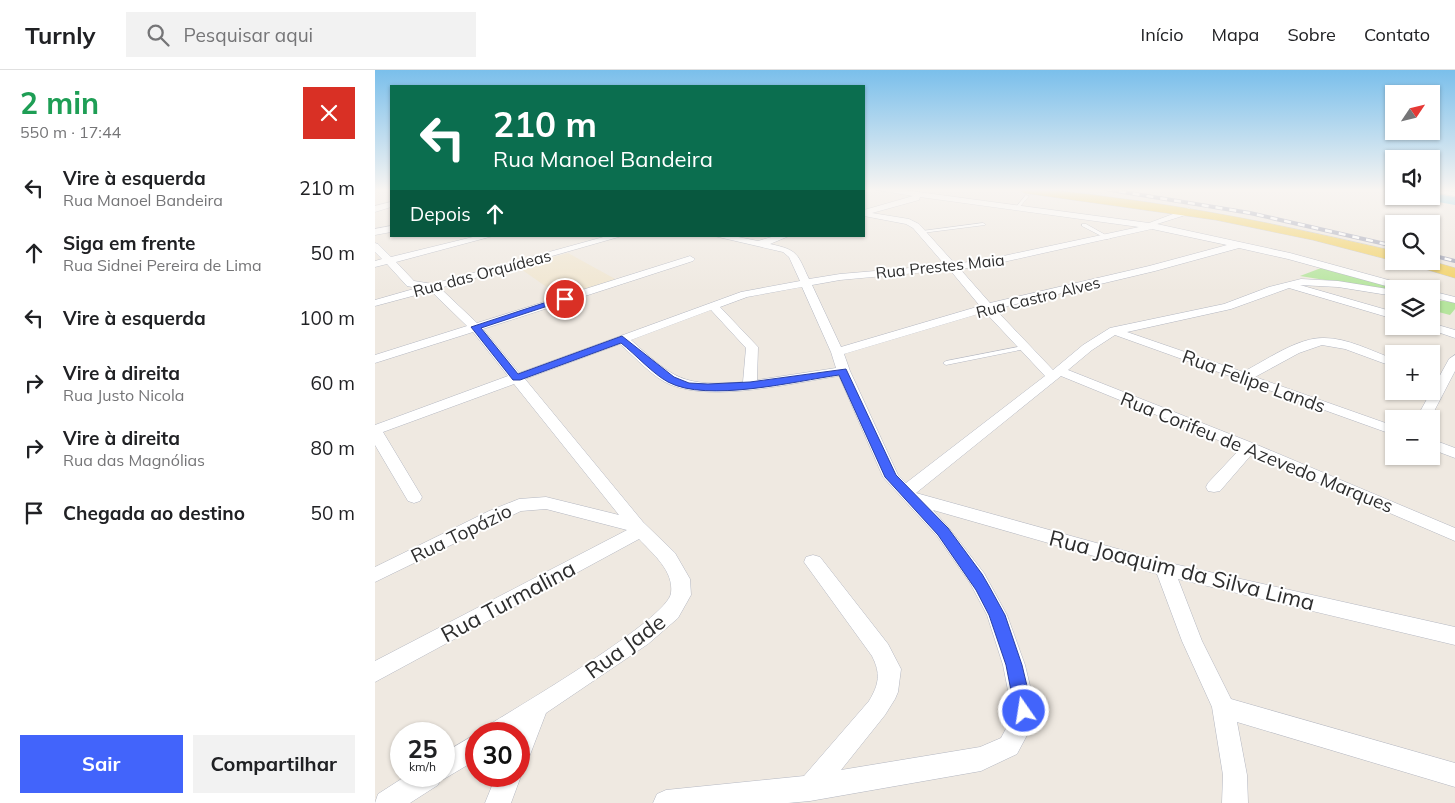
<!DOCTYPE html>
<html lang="pt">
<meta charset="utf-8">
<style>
body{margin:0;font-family:Mulish,sans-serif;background:#f2f2f2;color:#202124;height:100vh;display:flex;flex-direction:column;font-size:19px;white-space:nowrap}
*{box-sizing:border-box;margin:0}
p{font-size:16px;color:#757577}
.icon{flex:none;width:28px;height:28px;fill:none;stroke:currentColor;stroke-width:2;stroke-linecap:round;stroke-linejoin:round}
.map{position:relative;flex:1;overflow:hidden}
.sheet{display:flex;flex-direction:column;background:#fff;width:375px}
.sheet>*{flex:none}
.top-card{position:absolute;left:15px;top:15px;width:475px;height:152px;border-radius:0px;box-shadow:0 1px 4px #0004;background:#0b6e4f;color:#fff;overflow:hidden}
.needle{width:32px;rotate:55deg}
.fabs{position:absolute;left:1010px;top:15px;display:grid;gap:10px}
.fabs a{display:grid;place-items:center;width:55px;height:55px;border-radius:0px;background:#fff;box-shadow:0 1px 4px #0004;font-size:25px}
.speed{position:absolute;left:15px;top:652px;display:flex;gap:10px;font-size:25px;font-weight:700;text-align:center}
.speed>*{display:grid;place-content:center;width:65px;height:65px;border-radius:50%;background:#fff;box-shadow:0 1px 4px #0004;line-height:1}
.speed small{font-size:12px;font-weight:400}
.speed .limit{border:8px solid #d22;background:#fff;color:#111}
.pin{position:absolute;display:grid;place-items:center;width:42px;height:42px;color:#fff;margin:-21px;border:2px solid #fff;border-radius:50%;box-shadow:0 1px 5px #0007}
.me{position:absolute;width:55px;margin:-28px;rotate:347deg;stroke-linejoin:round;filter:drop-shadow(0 0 4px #0008)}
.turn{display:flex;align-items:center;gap:18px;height:105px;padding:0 20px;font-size:22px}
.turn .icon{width:65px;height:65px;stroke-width:2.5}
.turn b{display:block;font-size:35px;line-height:42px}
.then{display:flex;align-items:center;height:48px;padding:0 20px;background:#0003;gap:10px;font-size:19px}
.round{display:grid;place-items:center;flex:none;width:52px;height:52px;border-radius:0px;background:#f2f2f2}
.summary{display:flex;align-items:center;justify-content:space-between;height:85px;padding:0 20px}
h1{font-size:30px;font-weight:700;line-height:38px;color:#1e9e55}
.primary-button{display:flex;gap:10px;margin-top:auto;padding:10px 20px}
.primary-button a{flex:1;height:58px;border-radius:0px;background:#4264fb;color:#fff;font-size:20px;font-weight:700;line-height:58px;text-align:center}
.primary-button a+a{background:#f2f2f2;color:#202124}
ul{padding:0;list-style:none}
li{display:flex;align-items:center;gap:15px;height:65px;padding:0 20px}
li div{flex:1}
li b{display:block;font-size:19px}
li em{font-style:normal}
header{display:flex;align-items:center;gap:30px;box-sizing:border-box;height:70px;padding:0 25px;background:#fff;border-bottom:1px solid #e0e0e0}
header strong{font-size:24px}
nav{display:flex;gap:28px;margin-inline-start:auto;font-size:18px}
.search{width:350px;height:45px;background:#f2f2f2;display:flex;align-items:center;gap:12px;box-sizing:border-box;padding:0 18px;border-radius:0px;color:#757577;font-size:19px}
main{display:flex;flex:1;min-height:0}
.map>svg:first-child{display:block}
.education{fill:#f0e6d1}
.green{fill:#b6e59e}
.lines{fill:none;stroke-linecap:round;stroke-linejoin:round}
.river{fill:#75cff0;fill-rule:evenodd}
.service-casing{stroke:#b4b7c1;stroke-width:1}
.minor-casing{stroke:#b4b7c1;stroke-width:1}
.primary-casing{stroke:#c9c9c9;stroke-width:1}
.service{fill:#fff;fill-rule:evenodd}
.minor{fill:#fff;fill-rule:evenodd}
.primary{fill:#f2d163;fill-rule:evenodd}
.rail-casing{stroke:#a3a6b8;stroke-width:4}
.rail{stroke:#fff;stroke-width:2.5;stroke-dasharray:7;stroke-linecap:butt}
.route{fill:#4264fb;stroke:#2b41a3}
.labels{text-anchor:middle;stroke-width:4;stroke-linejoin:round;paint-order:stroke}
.far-street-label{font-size:16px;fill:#2e2e2e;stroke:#fff}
.street-label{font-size:19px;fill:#2e2e2e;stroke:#fff}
.near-street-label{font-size:22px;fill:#2e2e2e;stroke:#fff}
</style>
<header>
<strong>Turnly</strong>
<div class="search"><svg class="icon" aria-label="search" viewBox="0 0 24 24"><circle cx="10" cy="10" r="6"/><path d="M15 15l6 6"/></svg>Pesquisar aqui</div>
<nav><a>Início</a><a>Mapa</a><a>Sobre</a><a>Contato</a></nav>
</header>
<main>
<section class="sheet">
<div class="summary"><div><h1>2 min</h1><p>550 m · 17:44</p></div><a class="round" style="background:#d93025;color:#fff"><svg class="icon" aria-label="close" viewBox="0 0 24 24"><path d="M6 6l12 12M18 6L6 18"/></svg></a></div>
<ul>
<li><svg class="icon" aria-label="left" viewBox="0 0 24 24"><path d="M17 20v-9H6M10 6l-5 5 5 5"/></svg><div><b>Vire à esquerda</b><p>Rua Manoel Bandeira</p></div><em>210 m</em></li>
<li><svg class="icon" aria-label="ahead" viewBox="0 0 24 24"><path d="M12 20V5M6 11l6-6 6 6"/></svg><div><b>Siga em frente</b><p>Rua Sidnei Pereira de Lima</p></div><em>50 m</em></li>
<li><svg class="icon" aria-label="left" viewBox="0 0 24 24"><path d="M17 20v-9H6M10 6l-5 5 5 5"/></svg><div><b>Vire à esquerda</b></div><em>100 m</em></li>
<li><svg class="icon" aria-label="right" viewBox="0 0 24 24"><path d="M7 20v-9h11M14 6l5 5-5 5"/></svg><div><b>Vire à direita</b><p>Rua Justo Nicola</p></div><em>60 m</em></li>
<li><svg class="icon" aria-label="right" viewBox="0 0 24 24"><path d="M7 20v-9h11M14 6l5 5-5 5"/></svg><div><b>Vire à direita</b><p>Rua das Magnólias</p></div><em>80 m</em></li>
<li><svg class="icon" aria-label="arrive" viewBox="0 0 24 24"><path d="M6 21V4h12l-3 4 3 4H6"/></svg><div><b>Chegada ao destino</b></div><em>50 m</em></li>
</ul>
<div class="primary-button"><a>Sair</a><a>Compartilhar</a></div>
</section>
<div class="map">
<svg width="1080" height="733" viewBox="0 0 1080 733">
<rect width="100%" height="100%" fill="#efe9e1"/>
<path class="education" d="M193 183 242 210 186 227 143 197Z"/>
<path class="green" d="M946 198 1027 219H1019V221L925 206Z
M1056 230 1080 232V239L1075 245 1056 240Z"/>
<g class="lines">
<path class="river" d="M1007 119H1019V125L1008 122Z
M1056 123 1080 127V135L1047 129 1045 126H1056Z"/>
<g class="service-casing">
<path id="service" d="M651 125 654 126 643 139H641V137Z
M608 153 610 154V155L547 163 545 162 547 161Z
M707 154H711L736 168 732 169 707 156Z
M648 276 650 277V279L571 295 568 293 571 291Z"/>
</g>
<g class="minor-casing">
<path id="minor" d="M496 119H521L774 153 814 138 818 141 817 143 782 154 915 183 1039 217 1040 219H1022L913 189 864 178 780 201 620 239 678 300 708 275 735 258 849 234 894 217 926 209 963 211 1019 220V226L963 217 925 215 1019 242V249L914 218 856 239 752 262 868 302C890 291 923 267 949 268 973 268 996 281 1019 289V297L970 279 947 275 924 283 880 307 1019 356V365L740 265 717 280 693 300 880 374 1080 458V471L877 384 845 421 839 422 833 421 831 417 833 413 865 379 686 306 541 423 790 492 1080 557V575L803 509 827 571 856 629 1080 693V717L862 652 872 705 873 733H847L848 705 837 637 807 571 782 504 558 440 574 458 609 503 632 545 650 595 661 641 659 652 642 684 606 701 435 731 413 733H278L282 724 291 720 429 706 494 631C504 614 506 604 497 586L429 492 431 487 438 485 445 487 513 574 526 599 523 622 520 629 510 645 466 700 605 677 626 668 636 649 637 641 628 595 612 545 595 513 562 466 508 407 464 306C417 313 340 332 296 315 277 307 261 288 245 274L150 309 268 452 300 483 315 509 316 525 303 548 273 574 171 643 153 690 144 694V664H108L112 656C141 638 293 549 296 523 299 501 278 484 264 469L0 612V591L252 460 171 439 146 441 0 512V497L114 441 144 429 171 427 244 445 139 314 8 362 47 427 45 431 39 433 33 431 0 375V355L133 306 98 262 0 293V285L92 256 56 221 0 236V230L42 218 32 216 12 194 0 197V191L7 189 0 182V173L3 174 16 187 102 166H118L21 192 39 211 58 214 232 166H247L65 218 102 253 312 187 315 186 320 189 318 191 108 259 144 303 366 222 425 211 414 187 408 182 339 166H358L383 171 400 166H414L395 174C424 180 422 184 434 209L465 204 570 195 538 158 531 154 489 146V140L538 126ZM545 127 764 157 619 188 580 194 544 154 534 149 497 143 544 130ZM777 159 852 175 774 196 615 233 585 199 619 194ZM575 200 605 236 466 277 437 215 465 210ZM427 217 456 282 461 298 382 310 383 277 345 237 372 227ZM336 240 371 278 368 312C308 317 299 309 256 270ZM610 242 670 306 531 413 523 405 475 301 469 284Z
M1056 119 1080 122V126L1056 122Z
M16 132V137L0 142V136Z
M16 156V162L0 165V159Z
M1056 221 1080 227V233L1056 227Z
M1056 253 1080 260V268L1051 258 1049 256H1056Z
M1080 285V301L1055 349H1041L1074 289Z
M1056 369 1080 378V388L1056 379Z
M101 664V690L69 709 66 708 63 715 35 733H0L3 724 31 706H69V683Z
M144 699 146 706 136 733H110L121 706H144Z"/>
</g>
<g class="primary-casing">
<path id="primary" d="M643 119C684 119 724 126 764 131 850 143 934 161 1019 181V191L938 170 841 150 649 123Z
M1031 191H1056L1080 198V208L1033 194Z"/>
</g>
<use href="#service" class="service"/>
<use href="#minor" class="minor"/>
<use href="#primary" class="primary"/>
<g class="rail-casing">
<path id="rail" d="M730 119 875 143 1019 176
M1056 185 1080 191"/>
</g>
<use href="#rail" class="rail"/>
</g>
<linearGradient id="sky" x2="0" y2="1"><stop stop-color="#7abfeb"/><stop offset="0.54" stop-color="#f8f5f2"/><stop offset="1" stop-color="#f8f5f2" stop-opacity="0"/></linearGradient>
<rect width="1080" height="222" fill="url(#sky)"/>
<path class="route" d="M187 227 194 229 106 258 143 304 247 266 299 307 314 313 333 314 375 312 471 299 521 405 573 458 607 504 614 516 630 545 647 595 658 641 655 646 649 649 643 646 640 641 631 595 614 545 601 520 563 465 510 407 464 305C421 311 332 333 293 312 278 304 260 284 246 273L145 310H138L96 257Z"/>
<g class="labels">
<g class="far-street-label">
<text transform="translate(565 196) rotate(-6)" y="6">Rua Prestes Maia</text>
<text transform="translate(107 203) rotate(-15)" y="6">Rua das Orquídeas</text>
<text transform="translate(663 227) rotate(-14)" y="6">Rua Castro Alves</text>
</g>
<g class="street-label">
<text transform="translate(879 311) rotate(20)" y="7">Rua Felipe Lands</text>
<text transform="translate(882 382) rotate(22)" y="7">Rua Corifeu de Azevedo Marques</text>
<text transform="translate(86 463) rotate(-26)" y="7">Rua Topázio</text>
</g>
<g class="near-street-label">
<text transform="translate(807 500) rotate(14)" y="8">Rua Joaquim da Silva Lima</text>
<text transform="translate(133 531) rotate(-28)" y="8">Rua Turmalina</text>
<text transform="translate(250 576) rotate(-36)" y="8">Rua Jade</text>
</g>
</g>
</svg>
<div class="fabs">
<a><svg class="needle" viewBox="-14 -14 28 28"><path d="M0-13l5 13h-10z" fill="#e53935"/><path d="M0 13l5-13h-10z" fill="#757577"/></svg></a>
<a><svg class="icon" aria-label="sound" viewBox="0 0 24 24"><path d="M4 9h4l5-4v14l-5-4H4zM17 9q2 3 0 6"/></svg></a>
<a><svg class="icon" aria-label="search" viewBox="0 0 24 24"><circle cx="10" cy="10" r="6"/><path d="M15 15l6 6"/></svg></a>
<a><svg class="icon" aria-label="layers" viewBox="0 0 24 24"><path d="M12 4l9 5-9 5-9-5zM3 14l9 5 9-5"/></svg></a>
<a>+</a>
<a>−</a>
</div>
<div class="speed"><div>25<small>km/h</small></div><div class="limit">30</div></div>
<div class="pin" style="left:190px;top:229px;background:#d93025"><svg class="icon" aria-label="arrive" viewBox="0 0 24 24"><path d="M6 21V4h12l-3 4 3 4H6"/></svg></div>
<svg class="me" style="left:649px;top:641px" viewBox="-20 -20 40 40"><circle r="17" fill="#4264fb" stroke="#fff" stroke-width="3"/><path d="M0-11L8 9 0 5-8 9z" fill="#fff"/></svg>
<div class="top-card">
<div class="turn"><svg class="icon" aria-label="left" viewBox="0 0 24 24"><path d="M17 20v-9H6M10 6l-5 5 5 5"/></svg><div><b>210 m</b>Rua Manoel Bandeira</div></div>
<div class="then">Depois<svg class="icon" aria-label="ahead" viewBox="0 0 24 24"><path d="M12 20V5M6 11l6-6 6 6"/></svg></div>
</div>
</div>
</main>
